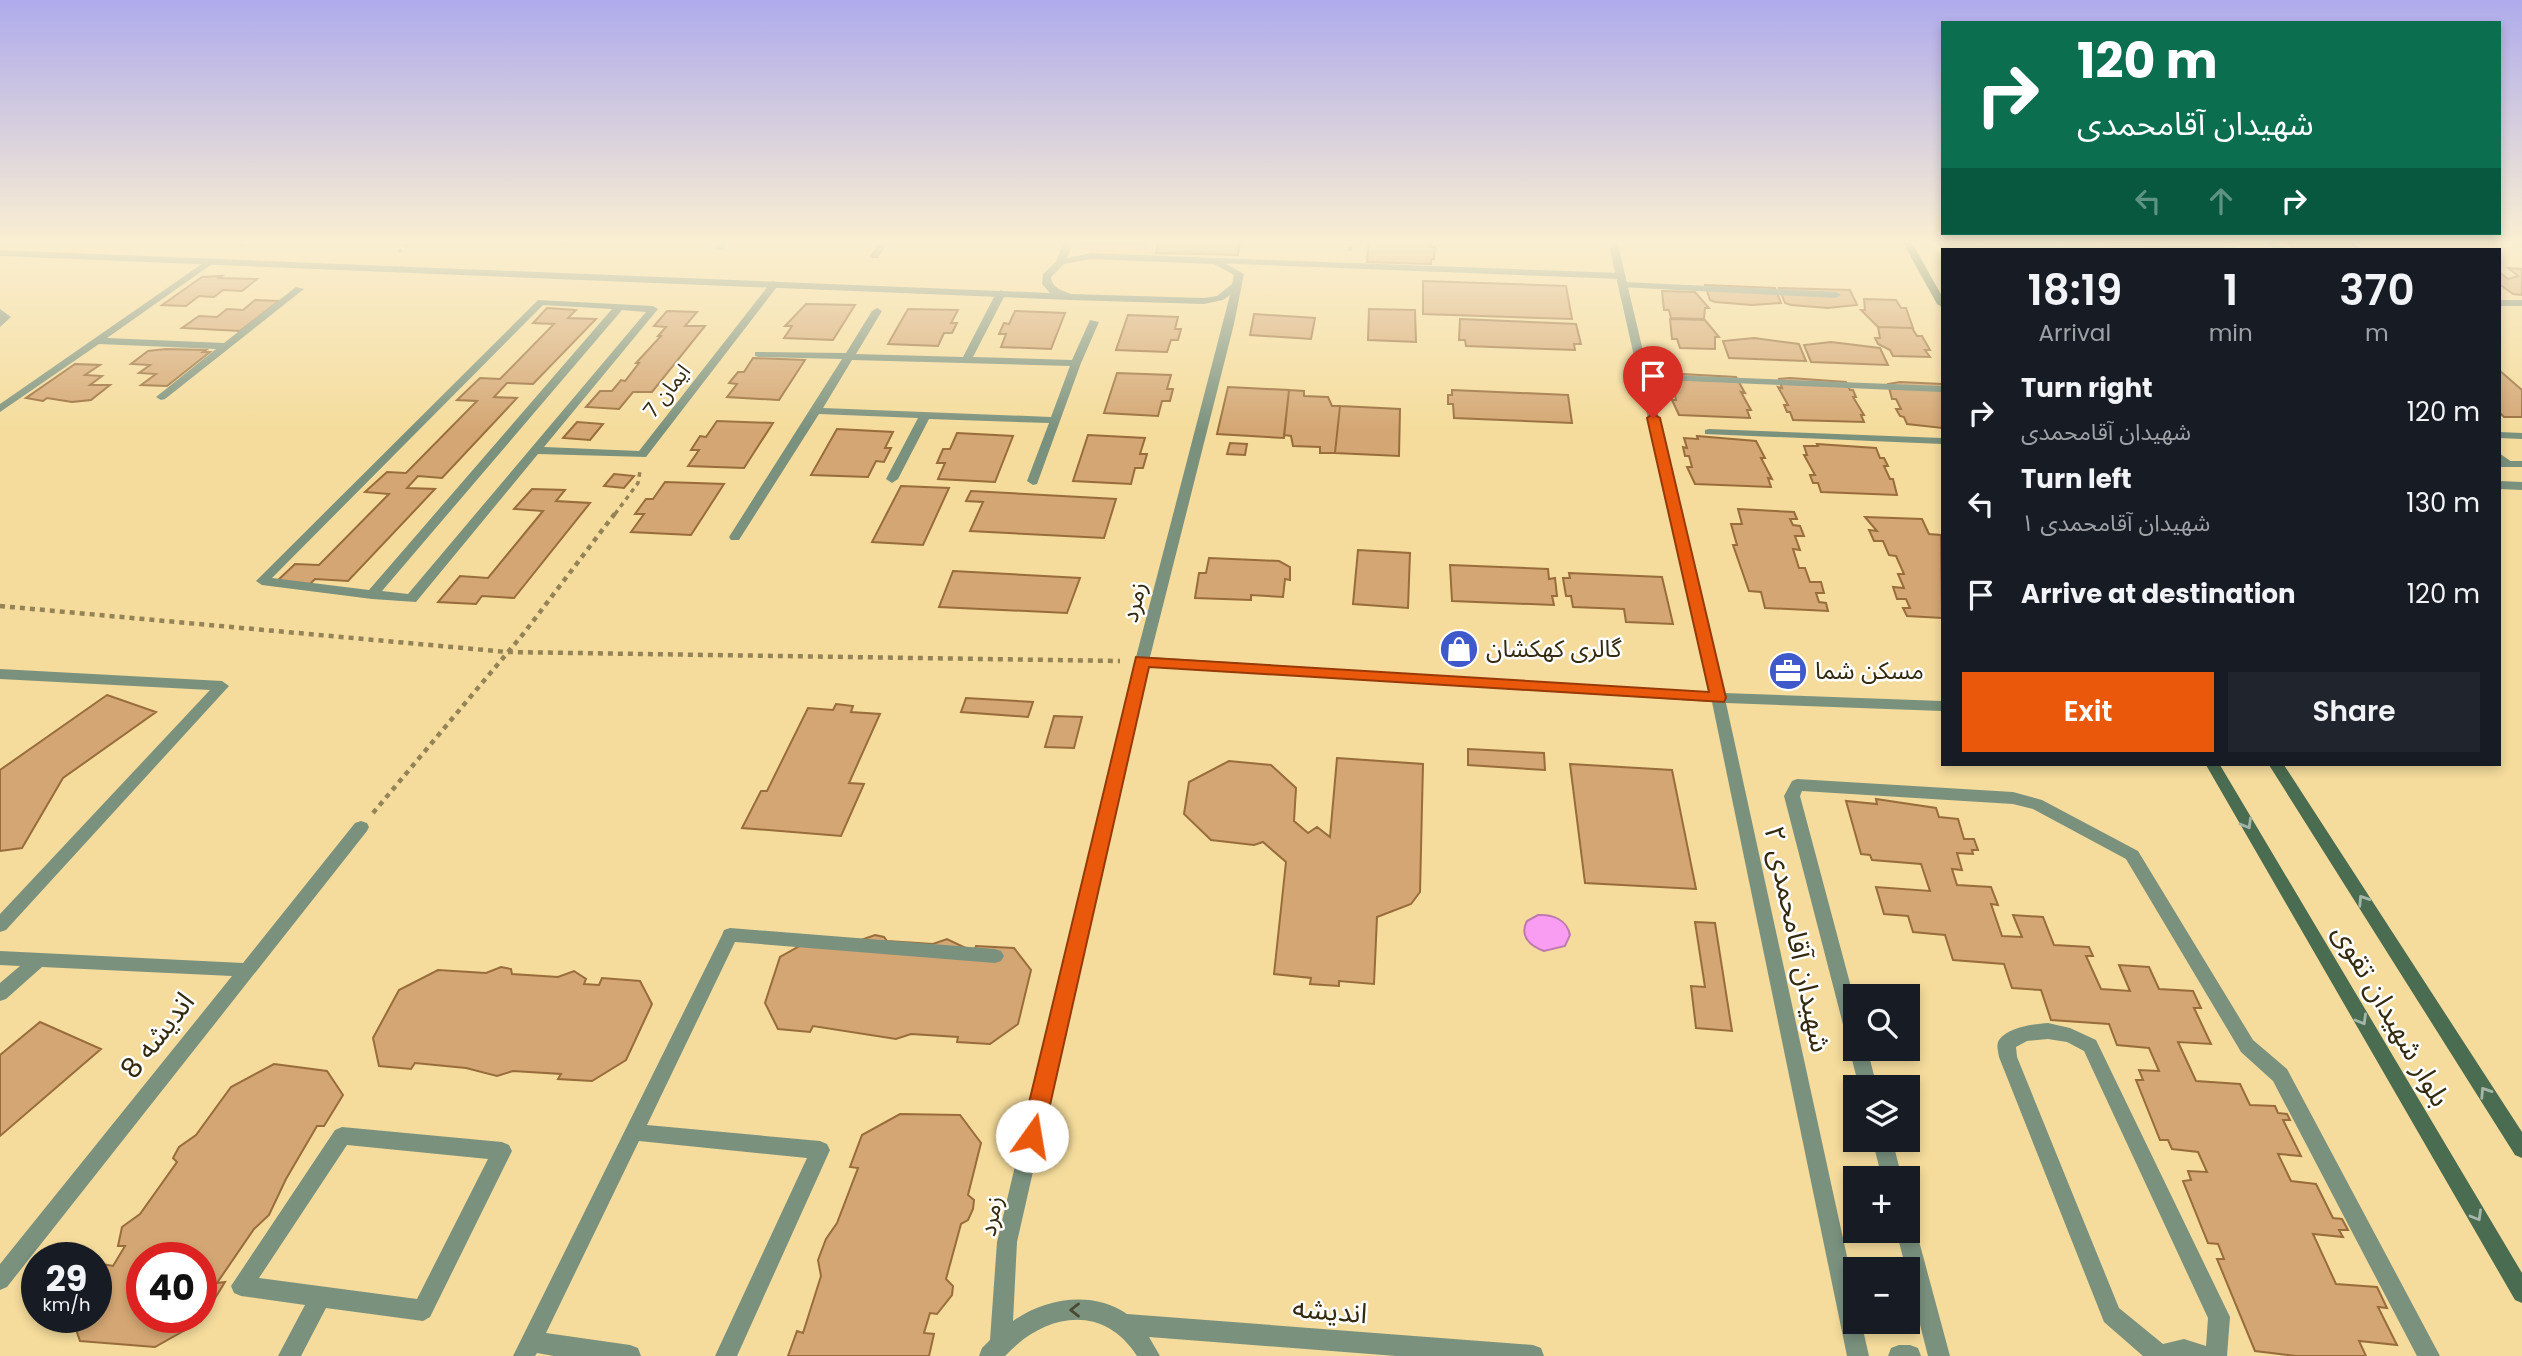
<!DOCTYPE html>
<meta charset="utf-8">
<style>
body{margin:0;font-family:Poppins,"Noto Sans Arabic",sans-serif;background:#20242c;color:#f1f3f6;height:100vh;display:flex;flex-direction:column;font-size:26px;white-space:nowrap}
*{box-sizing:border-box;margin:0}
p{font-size:23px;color:#9ea1a6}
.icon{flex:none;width:38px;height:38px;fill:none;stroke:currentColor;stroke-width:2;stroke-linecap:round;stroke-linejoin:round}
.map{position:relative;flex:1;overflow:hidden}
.drawer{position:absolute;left:1941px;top:248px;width:560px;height:518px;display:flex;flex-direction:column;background:#171b24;border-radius:0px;box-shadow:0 4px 10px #0003}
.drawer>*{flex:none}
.hud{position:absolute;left:1941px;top:21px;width:560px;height:214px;border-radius:0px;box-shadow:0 4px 10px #0003;background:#0b6e4f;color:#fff;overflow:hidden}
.controls{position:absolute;left:1843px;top:984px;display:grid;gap:14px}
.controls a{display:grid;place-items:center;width:77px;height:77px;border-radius:0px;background:#171b24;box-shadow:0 4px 10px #0003;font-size:35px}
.speed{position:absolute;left:21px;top:1242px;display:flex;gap:14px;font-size:35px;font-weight:700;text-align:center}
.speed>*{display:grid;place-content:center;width:91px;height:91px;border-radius:50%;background:#171b24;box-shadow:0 4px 10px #0003;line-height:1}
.speed small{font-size:18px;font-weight:400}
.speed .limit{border:10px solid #d22;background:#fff;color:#111}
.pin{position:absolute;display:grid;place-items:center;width:60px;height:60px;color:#fff;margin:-72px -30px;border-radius:50% 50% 50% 0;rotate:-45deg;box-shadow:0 0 7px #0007}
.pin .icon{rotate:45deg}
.me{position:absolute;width:77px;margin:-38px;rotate:13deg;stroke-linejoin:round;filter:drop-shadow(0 0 5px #0008)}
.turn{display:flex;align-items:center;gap:24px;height:147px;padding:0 21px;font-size:32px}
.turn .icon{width:91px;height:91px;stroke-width:2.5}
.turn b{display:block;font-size:49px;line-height:60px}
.lanes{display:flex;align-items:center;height:66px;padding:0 21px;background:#0003;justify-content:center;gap:35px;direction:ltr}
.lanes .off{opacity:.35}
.eta{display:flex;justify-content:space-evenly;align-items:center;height:119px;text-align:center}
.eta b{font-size:42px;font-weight:600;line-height:49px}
.action{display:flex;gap:14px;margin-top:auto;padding:14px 21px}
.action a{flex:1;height:80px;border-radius:0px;background:#ea580c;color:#fff;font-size:28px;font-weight:600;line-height:80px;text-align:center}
.action a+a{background:#20242c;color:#f1f3f6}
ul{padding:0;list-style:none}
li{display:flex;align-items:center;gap:21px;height:91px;padding:0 21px}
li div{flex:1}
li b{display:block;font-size:26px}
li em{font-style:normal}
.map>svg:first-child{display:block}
.green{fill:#f5b5ab}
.water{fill:#f99df2;stroke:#be7aae;stroke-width:2}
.building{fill:#d4a673;stroke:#986d3b;stroke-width:2;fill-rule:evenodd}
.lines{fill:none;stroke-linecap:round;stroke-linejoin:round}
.path-far1{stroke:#948356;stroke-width:3.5;stroke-dasharray:4.5 4.5;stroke-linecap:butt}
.path{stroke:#948356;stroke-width:4.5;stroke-dasharray:5 5;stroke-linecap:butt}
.minor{fill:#7a917e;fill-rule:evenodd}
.tertiary{fill:#7a917e;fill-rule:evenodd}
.secondary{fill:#4a6c50;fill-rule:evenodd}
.oneway{stroke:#a4b6a8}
.oneway2{stroke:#494931}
.route{fill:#ea580c;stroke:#983908;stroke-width:2}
.labels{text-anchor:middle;stroke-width:5;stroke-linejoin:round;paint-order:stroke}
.far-street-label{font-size:21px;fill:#342a10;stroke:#fff}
.street-label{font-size:24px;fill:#342a10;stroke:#fff}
.poi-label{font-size:24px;fill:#342a10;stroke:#fff;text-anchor:start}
.near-street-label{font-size:28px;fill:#342a10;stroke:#fff}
</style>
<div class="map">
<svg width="2522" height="1356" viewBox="0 0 2522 1356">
<rect width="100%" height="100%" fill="#f5dc9c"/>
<path class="green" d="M1080 241H1149L1147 251 1077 250Z"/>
<path class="water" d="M1538 915C1553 914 1567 920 1570 935L1565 946 1544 951C1530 946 1519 936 1527 921Z"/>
<path class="building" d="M1159 241H1240L1238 255 1156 253Z
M1369 241H1431L1430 247H1435L1434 259H1431V264L1367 262Z
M2285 241H2349L2360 250H2296Z
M1984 245H2008L2019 249 2017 245 2043 250H1987Z
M2508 268 2522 269V295L2513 294 2499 284V272L2508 279 2518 276Z
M222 276 219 278 257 279 242 291 223 290 214 297 199 296 186 306 162 305 202 277Z
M1423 281 1566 286 1572 319 1423 314Z
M1705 285 1775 288 1781 303 1752 305 1715 302 1710 300Z
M1779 288 1850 290 1857 305 1828 308 1791 305 1785 303Z
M1662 291 1695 292 1709 308H1705L1704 319 1671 318 1669 310H1664Z
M1864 299 1896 300 1901 308H1906L1913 328 1878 327 1861 310H1865Z
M255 300 279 301 240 331 182 328 199 316 217 317 227 309 243 310Z
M806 304 855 305 833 340 784 338 792 326H785Z
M547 308 576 310 568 318 596 319 533 384 507 383 494 397 517 398 442 478 418 476 407 488 435 489 348 581 315 579 308 586 274 584 295 564 319 565 389 494 365 492 387 472 406 473 477 401 457 400 480 378 500 379 554 324 533 323Z
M908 309 958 310 951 323H957L952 333H944L938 346 888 344Z
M1369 309 1415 310 1416 342 1368 340Z
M667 311 697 312 685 326H705L652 392H633L619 409 586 407 600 391H612L621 380 625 381 639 363H636L661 336H658L666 327 654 326Z
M1015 311 1065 313 1051 349 1001 347 1006 334H999L1004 323 1009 324Z
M1254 314 1315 318 1311 339 1250 335Z
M1128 315 1178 317 1175 329H1181L1178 340H1171L1167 352 1116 350Z
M1460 319 1576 324 1581 344H1574L1575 350 1466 346 1465 340H1459Z
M1670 319 1705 320 1719 337H1715V349L1680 348 1677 339H1672Z
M1878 327 1912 328 1917 336H1922L1930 350H1925L1930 357 1893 356 1890 350 1878 344 1875 338H1880Z
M1754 338 1799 344 1806 361 1729 358 1723 341Z
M1831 342 1880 348 1888 365 1811 362 1804 345Z
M166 349 206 350 203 352H210L167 386 141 385 156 374 139 373 150 365 131 364 148 351Z
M753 358 805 360 779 400 727 397 737 384 729 383 738 372H744Z
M75 364 100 365 85 375 102 376 90 385H110L91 400 72 402 47 398 43 401 26 398Z
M2499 370 2522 390V417H2504L2499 412Z
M1117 373 1171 375 1167 389H1173L1170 401H1162L1158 416 1104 413Z
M1682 374 1736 377 1745 393 1741 392 1751 410H1747L1750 418 1679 415 1672 400H1676L1674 390H1670L1668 383H1672L1669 375Z
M1790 378 1846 382 1850 390H1853L1856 397H1853L1864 415H1861L1864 422 1793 420 1790 412H1787L1784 405H1788L1778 387 1782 388 1779 379Z
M1900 382 1942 384V428L1907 424 1904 417 1900 416 1896 409H1901L1896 399H1892L1888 384Z
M1228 387 1289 390 1284 438 1217 434Z
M1289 390 1304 391V396L1328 397 1332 406H1340L1335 453H1320V447L1293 446 1291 436 1284 435Z
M1452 390 1568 395 1572 423 1454 418 1453 404H1448V395H1452Z
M1340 406 1400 409 1399 456 1335 453Z
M717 421 773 423 744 468 688 466 699 450H691L700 436 706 437Z
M577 422 603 424 590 440 563 438Z
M837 429 893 432 885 448H891L884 462 876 461 868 477 811 475Z
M957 433 1013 436 995 482 938 479 945 463H937L943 449H950Z
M1088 435 1145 438 1140 454H1147L1143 468H1135L1131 484 1073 481Z
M1697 436 1756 441 1765 458H1761L1772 479 1768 478 1771 487 1695 484 1687 467H1692L1689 456H1685L1683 447 1687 448 1684 438 1698 439Z
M1230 443 1247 444 1245 455 1227 454Z
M1817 444 1876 448 1880 458H1884L1888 466H1884L1890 479H1893L1897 495 1821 492 1818 483H1813L1810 475H1815L1804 455H1807L1804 446H1818Z
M614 474 634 476 624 488 604 486Z
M665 482 724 484 691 535 631 532 644 514H635L646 499H653Z
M901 486 949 488 923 545 872 542Z
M532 489 565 490 556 501 590 503 514 598 482 596 476 604 438 602 460 576 488 578 543 511 514 509Z
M971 491 1116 499 1104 538 970 531 983 502 966 501Z
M1738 509 1794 512 1797 519H1790L1793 525 1800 526 1804 536H1795L1800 550 1793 549 1799 568H1805L1810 582H1821L1824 593H1816L1819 602 1826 603 1828 611 1765 608 1761 592 1749 591 1733 545H1737L1731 524H1742Z
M1865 517 1922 519 1929 534 1941 535 1942 618 1907 616 1903 608H1910L1906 599H1897L1893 587 1904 588 1898 574H1904L1896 556 1889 555 1883 541H1874L1869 530 1877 531Z
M1358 550 1410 553 1408 608 1353 604Z
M1209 558 1279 561 1290 567V580L1285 579 1283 597 1251 595V600L1195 598 1199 573H1206Z
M1450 565 1548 569 1549 579 1555 578 1557 596H1552L1554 605 1452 601Z
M953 571 1080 578 1067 613 939 607Z
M1569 573 1662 577 1673 624 1626 622 1624 609 1573 607 1571 596H1566L1563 578H1570Z
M107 695 156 712 63 778 22 848 0 851V770Z
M966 698 1033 702 1028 717 961 712Z
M836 704 853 706 851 712 880 714 849 783 864 784 841 836 742 828 761 791H767L808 708 833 710Z
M1054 716 1082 717 1074 748 1045 747Z
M1468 749 1544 753 1545 770 1468 765Z
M1337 758 1423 764 1420 892 1411 904 1377 917 1374 984 1339 981V986L1310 984 1311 978 1274 974 1286 862 1263 842 1254 845 1211 840 1184 814 1189 782 1229 761 1271 765 1296 788 1294 821 1308 833 1317 827 1330 837Z
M1570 764 1672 770 1696 889 1585 883Z
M1876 799 1936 808 1939 817 1958 819 1964 839H1974L1978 850H1972L1973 854 1957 853 1962 870 1952 869 1957 885 1991 887 1998 905 1991 904 2002 936 2022 937 2013 915 2043 917 2054 945 2089 947 2093 956H2086L2101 989 2130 991 2119 965 2149 967 2159 989 2193 991 2201 1008H2194L2211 1044 2178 1042 2196 1081 2240 1084 2250 1105 2275 1106 2278 1113 2287 1114 2290 1120H2283L2301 1156 2278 1154 2291 1181 2316 1184 2333 1218 2342 1219 2348 1230H2339L2343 1237 2313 1234 2336 1284 2377 1287 2387 1308 2378 1307 2397 1345 2359 1341 2366 1356H2296L2255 1351 2217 1259H2224L2218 1244 2208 1243 2183 1181 2191 1180 2188 1171 2207 1172 2198 1152 2172 1149 2168 1140H2160L2136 1080H2143L2139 1070 2159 1071 2149 1048 2117 1045 2109 1024 2051 1020 2041 990 2012 988 2004 964 1953 960 1945 935 1913 932 1908 916 1884 914 1876 887 1930 891 1921 864 1872 860 1870 855 1861 854 1846 801 1877 804Z
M1695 922 1715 923 1732 1031 1696 1028 1691 986 1705 987Z
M875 935 884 937 887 941 933 944 947 939 974 952 976 946 1014 948 1031 970 1018 1024 990 1044 957 1042 958 1037 911 1034 896 1039 813 1026 810 1032 778 1029 765 1003 780 957 814 938 861 940Z
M501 967 511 969 512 974 558 977 574 971 586 979 584 984 599 985 602 978 640 981 652 1004 626 1060 592 1081 558 1079 561 1074 513 1071 497 1076 466 1068 415 1063 411 1069 379 1066 373 1038 399 990 438 970 486 973Z
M40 1022 101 1049 0 1136V1055Z
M274 1064 327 1071 343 1095 324 1126H317L286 1179 269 1215 254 1229 217 1283 225 1282 201 1321 155 1347 80 1341 72 1318H96V1274L103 1264 113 1266 125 1246H118L122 1227 140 1214 177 1162 173 1158 179 1147 196 1135 231 1087ZM142 1258H201V1318H142Z
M900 1114 960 1115 981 1143 968 1195 974 1200 973 1209 968 1220 961 1224 946 1279 953 1286 952 1295 937 1314 930 1313 924 1333 934 1334 929 1356H788L797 1331 803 1333 821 1276 818 1260 826 1239 837 1223 858 1168 850 1167 862 1135Z"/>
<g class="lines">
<path class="path-far1" d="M1350 251 1351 241
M398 252 411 241
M615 514 638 483 640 471"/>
<path class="path" d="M0 606 507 652 1120 661
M373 813 524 633 616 512"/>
<path class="minor" d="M242 241H253L243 248 238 245Z
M561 241H571L564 247 559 244Z
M720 241H729L722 250H716L714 248Z
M880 241H889L878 258H872L870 256Z
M1064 241H1073L1066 262 1061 265 1056 262Z
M1938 241 2234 247 2239 250H2129L1941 246 1938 245Z
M2266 241H2276L2284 250H2274Z
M1216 258 1621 273 1626 276 1621 279 1213 263 1211 261Z
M209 259 214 262 212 264 107 338 224 343 296 287 304 289 165 399 161 400 156 397 216 349 99 344 0 412V404Z
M772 281 780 283 646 457 538 454 416 602 372 599 262 585 256 581 538 300 653 306 658 309 544 447 639 451ZM543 305 612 309 369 590 272 578ZM622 310 646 312 408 594 382 591Z
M1623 282 1836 292 1841 295 1836 298 1620 287 1618 285Z
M1001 290 1006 293 973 357 1072 360 1090 320 1099 322 1081 363 1037 484 1033 485 1027 481 1049 423 929 419 898 479 892 483 886 479 918 418 819 414 739 540H731L729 537 842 359 759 357 755 356V352L846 353 872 311 877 308 882 311 856 354 963 357 996 293ZM852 360 1070 366 1051 417 823 408Z
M2499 300H2522V306H2499Z
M0 309 11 317 0 327Z
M1644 374 1941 386 1942 392 1640 379 1639 377Z
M1709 429 1942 438V444L1705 434V430Z
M2499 432 2522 433V439L2499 438Z
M2499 453 2512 462V466H2504L2499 462Z
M0 669 222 681 229 686 6 930 0 932V914L210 690 0 679Z
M1797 779 2013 792 2042 800 2138 851 2253 1040 2287 1069 2440 1356H2417L2273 1081 2241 1052 2126 859 2033 809 2013 804 1802 791 1800 796 1855 1002V1048H1867L1877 1087H1859L1849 1048 1852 1043 1846 1036 1784 796 1792 781Z
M361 821 367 823 369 827 367 831 7 1287 0 1290V1264L232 976 42 967 6 999 0 1001V983L20 966 0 965V951L243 963 355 823Z
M730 928 995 949 1001 951 1004 956 1001 961 995 963 735 942 647 1125 820 1141 827 1144 830 1150 737 1356H715L807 1158 639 1141 546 1333 630 1345 638 1348 641 1356H554L537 1353 535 1356H513L722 935 724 930Z
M2048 1023 2070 1028 2096 1040 2230 1317 2227 1356H2143L2104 1322 1999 1057C1998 1051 1996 1045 1999 1040 2008 1027 2034 1024 2048 1023ZM2048 1039 2067 1042 2084 1051 2208 1318 2206 1346 2184 1339 2163 1344 2119 1308 2017 1057 2016 1047 2027 1041Z
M342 1127 502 1142 509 1145 512 1151 430 1317 423 1321 326 1308 301 1356H278L305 1305 241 1296 234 1293 231 1286 335 1130ZM347 1145 488 1159 417 1299 259 1278Z
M1872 1139H1892L1902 1178H1882Z
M1908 1221 1913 1223 1916 1230 1950 1356H1928L1896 1230H1908Z
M1899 1345H1910L1918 1348 1921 1356H1888L1891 1348Z"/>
<path class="tertiary" d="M1608 241H1617L1724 693 1942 701V711L1726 703 1855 1293V1321H1861L1869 1356H1847L1712 702 1148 666 1017 1242 1013 1321C1045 1298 1093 1290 1127 1314L1533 1345 1541 1348 1544 1356H1396L1149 1337 1160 1356H1137C1102 1302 1044 1314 1005 1356H979L982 1348 990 1340 997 1242 1135 661 1230 295 1223 300 1204 304 1070 300 0 256V250L1050 293 1042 284 1043 274 1058 260 1091 253 1216 258 1244 274 1234 324 1150 657 1710 693ZM1091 259 1214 264 1234 275 1232 284 1217 296 1204 298 1071 294C1061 290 1052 288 1051 277L1064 264Z
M2499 461H2522V467H2499Z
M2499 481 2522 482V490L2499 489Z"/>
<path class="secondary" d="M1902 241H1911L1942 296V307L1937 304Z
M1937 241H1946L1951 250 1942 252Z
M2206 765H2220L2522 1273V1303L2515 1300Z
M2269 765H2284L2522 1132V1158L2515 1155Z"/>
</g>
<defs><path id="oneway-chevron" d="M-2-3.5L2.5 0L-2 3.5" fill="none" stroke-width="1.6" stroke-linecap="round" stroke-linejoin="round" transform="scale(1.75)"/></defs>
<g class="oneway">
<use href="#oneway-chevron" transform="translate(2247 824) rotate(60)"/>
<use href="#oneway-chevron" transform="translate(2363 900) rotate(-123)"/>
<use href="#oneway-chevron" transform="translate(2362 1020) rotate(60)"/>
<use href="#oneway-chevron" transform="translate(2485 1092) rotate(-123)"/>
<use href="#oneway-chevron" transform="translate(2477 1216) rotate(60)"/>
</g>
<use class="oneway2" href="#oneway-chevron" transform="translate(1075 1310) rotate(-180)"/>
<linearGradient id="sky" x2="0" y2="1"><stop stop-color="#afabec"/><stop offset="0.56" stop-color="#faefd2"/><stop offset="1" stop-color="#faefd2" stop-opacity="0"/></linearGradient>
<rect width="2522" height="431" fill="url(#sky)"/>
<path class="route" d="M1653 414 1660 418 1726 698 1724 702 1149 667 1043 1136 1040 1143 1032 1146 1024 1143 1021 1136 1136 657 1709 692 1647 418Z"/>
<defs>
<g id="shop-disc" transform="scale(2.0125)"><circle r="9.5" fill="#3f59cb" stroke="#fff"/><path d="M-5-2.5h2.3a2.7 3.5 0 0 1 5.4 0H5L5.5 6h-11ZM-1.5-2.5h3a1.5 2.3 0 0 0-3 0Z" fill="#fff"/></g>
<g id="office-disc" transform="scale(2.0125)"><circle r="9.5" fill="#3f59cb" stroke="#fff"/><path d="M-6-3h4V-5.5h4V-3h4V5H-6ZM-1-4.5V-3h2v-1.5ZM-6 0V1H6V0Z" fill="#fff"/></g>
</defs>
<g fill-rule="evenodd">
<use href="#shop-disc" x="1459" y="649"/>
<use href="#office-disc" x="1788" y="671"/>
</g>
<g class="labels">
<g class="far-street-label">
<text transform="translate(667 391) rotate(-52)" y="7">ایمان 7</text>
</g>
<g class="street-label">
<text transform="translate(1134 602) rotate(-76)" y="8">زمرد</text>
<text transform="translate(991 1216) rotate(-79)" y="8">زمرد</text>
</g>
<g class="poi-label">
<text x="1486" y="657">گالری کهکشان</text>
<text x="1815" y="679">مسکن شما</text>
</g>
<g class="near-street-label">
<text transform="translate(1798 939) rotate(78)" y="10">شهیدان آقامحمدی ۲</text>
<text transform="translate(2392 1015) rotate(60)" y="10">بلوار شهیدان تقوی</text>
<text transform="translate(157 1035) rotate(-52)" y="10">اندیشه 8</text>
<text transform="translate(1330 1310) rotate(5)" y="10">انديشه</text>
</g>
</g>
</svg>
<div class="controls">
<a><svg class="icon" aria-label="search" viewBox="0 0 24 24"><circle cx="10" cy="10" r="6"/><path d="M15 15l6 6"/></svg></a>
<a><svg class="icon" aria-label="layers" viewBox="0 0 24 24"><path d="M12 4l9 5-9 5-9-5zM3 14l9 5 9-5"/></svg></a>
<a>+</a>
<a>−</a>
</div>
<div class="speed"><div>29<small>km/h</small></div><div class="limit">40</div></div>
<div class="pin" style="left:1653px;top:418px;background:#d93025"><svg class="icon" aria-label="arrive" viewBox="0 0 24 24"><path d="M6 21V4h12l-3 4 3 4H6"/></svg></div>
<svg class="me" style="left:1032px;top:1136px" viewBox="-20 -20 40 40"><circle r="19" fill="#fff"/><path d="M0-13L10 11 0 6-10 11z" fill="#ea580c"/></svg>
<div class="hud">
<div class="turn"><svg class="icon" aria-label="right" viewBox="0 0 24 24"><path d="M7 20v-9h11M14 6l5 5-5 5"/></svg><div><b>120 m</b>شهیدان آقامحمدی</div></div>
<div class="lanes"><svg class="icon off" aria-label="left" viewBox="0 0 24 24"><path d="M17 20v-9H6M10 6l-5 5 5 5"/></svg><svg class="icon off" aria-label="ahead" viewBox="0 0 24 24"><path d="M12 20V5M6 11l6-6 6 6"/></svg><svg class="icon" aria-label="right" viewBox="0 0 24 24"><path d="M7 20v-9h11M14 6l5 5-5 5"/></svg></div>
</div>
<section class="drawer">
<div class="eta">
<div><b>18:19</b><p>Arrival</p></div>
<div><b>1</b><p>min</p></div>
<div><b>370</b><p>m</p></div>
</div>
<ul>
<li><svg class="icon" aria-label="right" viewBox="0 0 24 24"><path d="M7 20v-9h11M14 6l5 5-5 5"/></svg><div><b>Turn right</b><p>شهیدان آقامحمدی</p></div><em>120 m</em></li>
<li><svg class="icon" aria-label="left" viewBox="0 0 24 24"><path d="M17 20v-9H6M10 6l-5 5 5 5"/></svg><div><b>Turn left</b><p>شهیدان آقامحمدی ۱</p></div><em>130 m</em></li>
<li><svg class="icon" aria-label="arrive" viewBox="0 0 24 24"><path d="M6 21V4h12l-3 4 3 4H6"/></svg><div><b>Arrive at destination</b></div><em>120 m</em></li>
</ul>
<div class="action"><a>Exit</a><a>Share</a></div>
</section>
</div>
